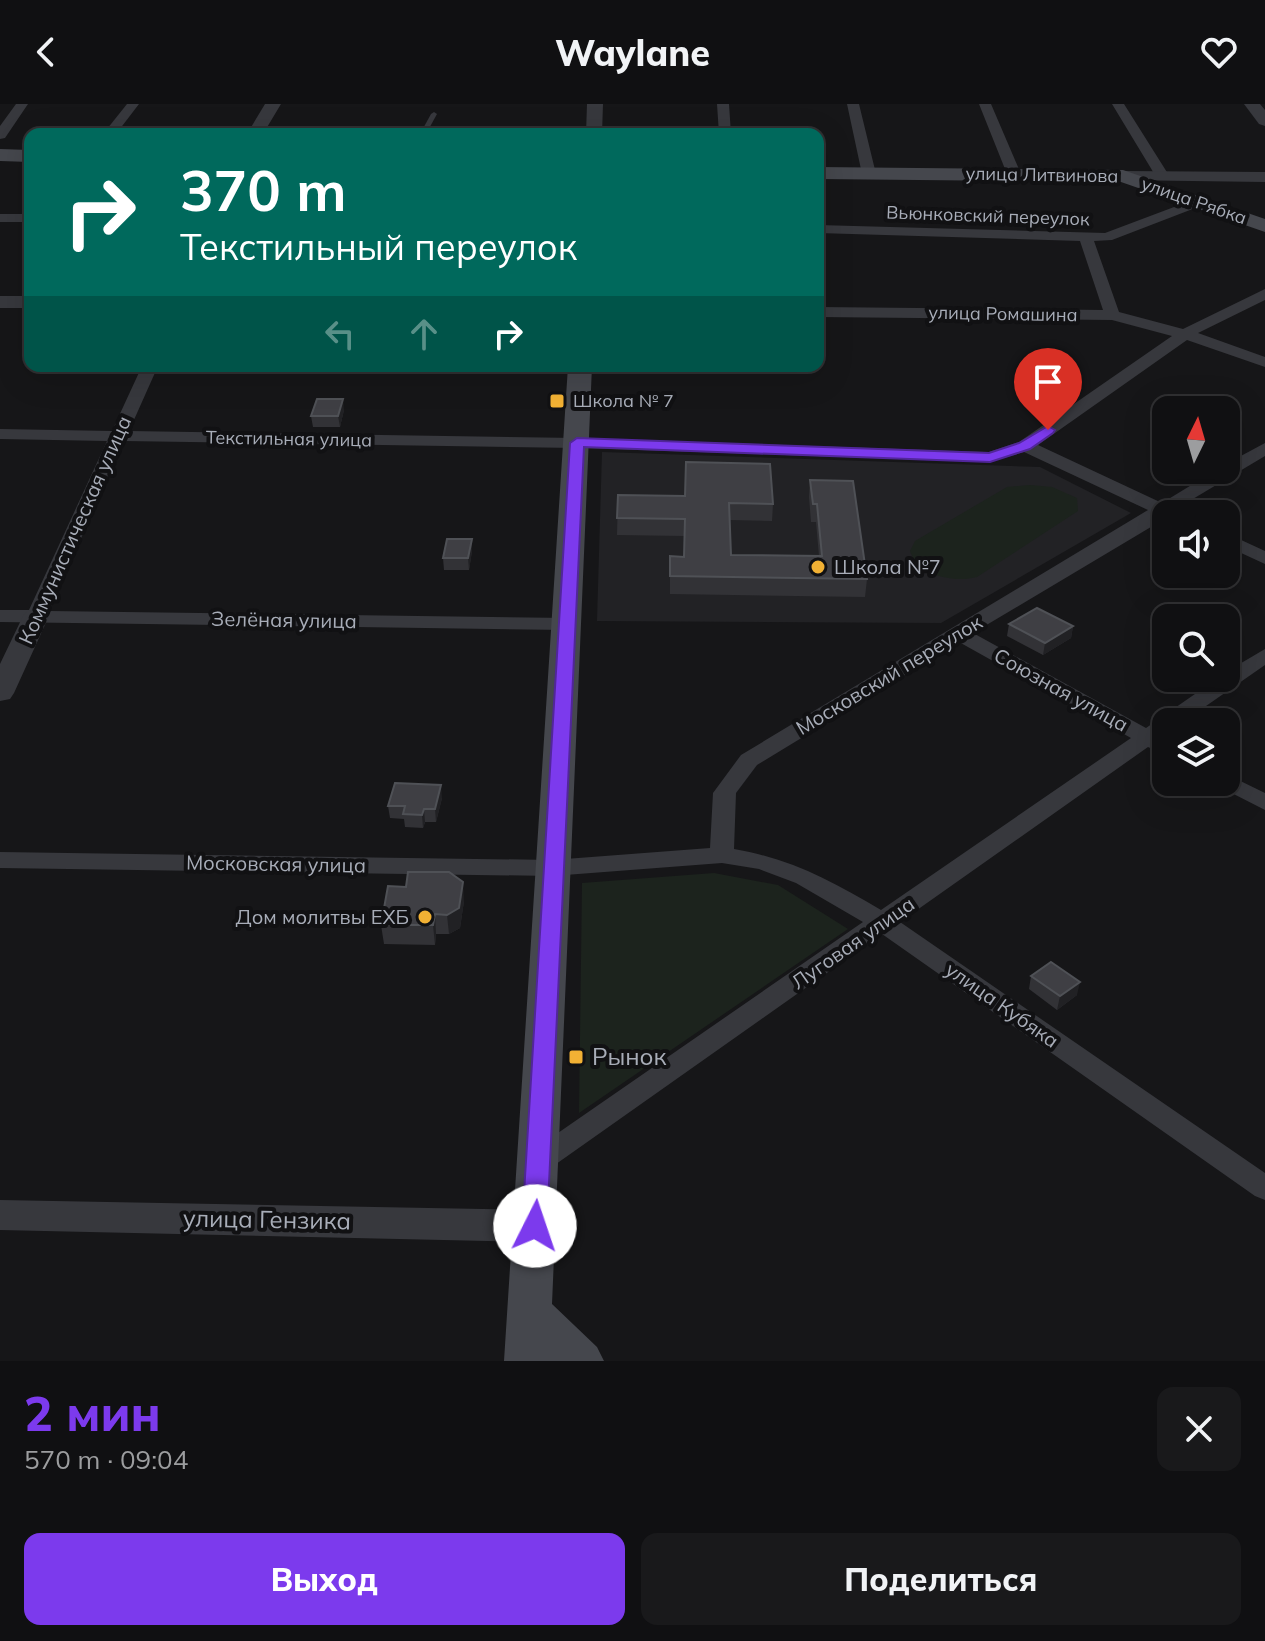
<!DOCTYPE html>
<html lang="ru">
<meta charset="utf-8">
<style>
body{margin:0;font-family:Mulish,sans-serif;background:#19191b;color:#f1f3f6;height:100vh;display:flex;flex-direction:column;font-size:30px;white-space:nowrap}
*{box-sizing:border-box;margin:0}
p{font-size:26px;color:#9c9d9f}
.icon{flex:none;width:44px;height:44px;fill:none;stroke:currentColor;stroke-width:2;stroke-linecap:round;stroke-linejoin:round}
.map{position:relative;height:1257px;overflow:hidden}
.side{display:flex;flex-direction:column;background:#101012;flex:1}
.side>*{flex:none}
.banner{position:absolute;left:24px;top:24px;width:800px;height:244px;border-radius:16px;box-shadow:0 8px 32px #0002,0 0 0 2px #303032;background:#00695c;color:#fff;overflow:hidden}
.needle{width:52px;rotate:5deg}
.fabs{position:absolute;left:1152px;top:292px;display:grid;gap:16px}
.fabs a{display:grid;place-items:center;width:88px;height:88px;border-radius:16px;background:#101012;box-shadow:0 8px 32px #0002,0 0 0 2px #303032;font-size:40px}
.pin{position:absolute;display:grid;place-items:center;width:68px;height:68px;color:#fff;margin:-82px -34px;border-radius:50% 50% 50% 0;rotate:-45deg;box-shadow:0 0 8px #0007}
.pin .icon{rotate:45deg}
.me{position:absolute;width:88px;margin:-44px;rotate:4deg;stroke-linejoin:round;filter:drop-shadow(0 0 6px #0008)}
.turn{display:flex;align-items:center;gap:28px;height:168px;padding:0 24px;font-size:36px}
.turn .icon{width:104px;height:104px;stroke-width:2.5}
.turn b{display:block;font-size:56px;line-height:68px}
.lanes{display:flex;align-items:center;height:76px;padding:0 24px;background:#0003;justify-content:center;gap:40px;direction:ltr}
.lanes .off{opacity:.35}
.round{display:grid;place-items:center;flex:none;width:84px;height:84px;border-radius:16px;background:#19191b}
.head{display:flex;align-items:center;justify-content:space-between;height:136px;padding:0 24px}
h1{font-size:48px;font-weight:800;line-height:60px;color:#7c3aed}
.cta{display:flex;gap:16px;margin-top:auto;padding:16px 24px}
.cta a{flex:1;height:92px;border-radius:16px;background:#7c3aed;color:#fff;font-size:32px;font-weight:800;line-height:92px;text-align:center}
.cta a+a{background:#19191b;color:#f1f3f6}
header{display:flex;justify-content:space-between;align-items:center;height:104px;padding:0 24px;background:#101012;font-size:36px;font-weight:800}
.map>svg:first-child{display:block}
.built{fill:#222225}
.green{fill:#1c231d}
.lines{fill:none;stroke-linecap:round;stroke-linejoin:round}
.service{fill:#37383d;fill-rule:evenodd}
.minor{fill:#37383d;fill-rule:evenodd}
.tertiary{fill:#37383d;fill-rule:evenodd}
.secondary{fill:#45474d;fill-rule:evenodd}
.wall{fill:#323236}
.shaded-wall{fill:#212124}
.building{fill:#3f3f44;stroke:#4f5156;stroke-width:2}
.route{fill:#7c3aed;stroke:#51269a;stroke-width:2}
.poi-dot{fill:#f2b134;stroke:#111113;stroke-width:3}
.labels{text-anchor:middle;stroke-width:8;stroke-linejoin:round;paint-order:stroke}
.far-street-label{font-size:18px;fill:#a8adb8;stroke:#111113}
.far-poi-label{font-size:18px;fill:#a8adb8;stroke:#111113;text-anchor:start}
.street-label{font-size:20px;fill:#a8adb8;stroke:#111113}
.poi-label{font-size:20px;fill:#a8adb8;stroke:#111113;text-anchor:start}
.near-poi-label{font-size:24px;fill:#a8adb8;stroke:#111113;text-anchor:start}
.near-street-label{font-size:24px;fill:#a8adb8;stroke:#111113}
</style>
<header><svg class="icon" aria-label="back" viewBox="0 0 24 24"><path d="M15 5l-7 7 7 7"/></svg>Waylane<svg class="icon" aria-label="heart" viewBox="0 0 24 24"><path d="M12 20l-8-8c-3-5 5-10 8-4 3-6 11-1 8 4z"/></svg></header>
<div class="map">
<svg width="1265" height="1257" viewBox="0 0 1265 1257">
<rect width="100%" height="100%" fill="#161618"/>
<path class="built" d="M602 348 1040 363 1131 409 941 519 597 517Z"/>
<path class="green" d="M1030 381 1052 383 1077 394 1078 407 977 473C954 479 918 472 910 447L915 437 1007 383Z
M714 769 778 781 848 825 579 1009 582 779Z"/>
<g class="lines">
<path class="service" d="M434 8 437 10 426 30H420L431 10Z"/>
<path class="minor" d="M16 0H28L5 34 0 35V22Z
M127 0H139L116 30H103Z
M717 0H729L731 30H719Z
M847 0H859L876 70 874 73 862 70Z
M979 0H991L1021 70 1019 73 1007 70Z
M1112 0H1124L1170 73 1168 76H1158Z
M1198 94 1205 98 1203 101 1112 136 1094 137 1119 208 1183 225 1265 185V196L1198 229 1265 253V263L1187 236 1038 341 1162 399 1216 366H1226V360L1265 339V352L1176 405 1180 410H1166V414L973 529 1146 624 1218 574H1226V568L1265 545V561L1183 618H1166V630L1162 633 1166 635V651L1148 643 900 818 1265 1069V1096L1255 1092 882 830 549 1065 539 1068 529 1065 525 1057 529 1049 863 818 796 779 759 765 722 759 552 772 0 764V748L552 756 710 744 713 689 741 651 1148 406 1024 348 990 358 577 344 124 337 49 507 568 514 578 520 568 526 0 518V506H29L107 337 0 335V325L112 327 142 262H158L129 327 577 334 989 348 1019 338 1172 232 1112 216 818 213V203L1103 206 1080 137 818 129V121L1105 129ZM959 538 1131 634 881 806C831 777 792 755 734 745L736 689 757 661Z
M0 110H30V118H0Z
M1226 429 1265 447V460L1226 442Z
M1226 670 1265 689V706L1218 682 1215 678H1226Z"/>
<path class="tertiary" d="M265 0H281L263 30H247Z
M587 0H603L602 30H586Z
M1244 0H1260L1265 6V22L1259 20Z
M1123 67 1265 68V78L1117 76 1114 72Z
M0 192H30V204H0Z
M36 504 45 507 49 512 14 589 10 595 0 597V560L23 512 27 507Z
M0 1096 535 1106 548 1111 554 1122 548 1133 535 1138 0 1126Z"/>
<path class="secondary" d="M0 45 30 46V58L0 57Z
M818 63 1123 66 1265 115V128L1121 78 818 75Z
M568 262H592L552 1200 597 1243 604 1257H504Z"/>
</g>
<path class="wall" d="M344 306 340 323H313L311 312Z
M810 376 867 475 865 493 670 490V452L684 453V432L617 431 618 391 773 400 772 417 730 416 731 451 819 452 816 418H811L809 393Z
M472 447 469 466H444L443 454Z
M1009 520 1073 522 1071 534 1043 551 1007 532Z
M442 694 436 718H425L423 724 405 723 404 715 390 714 388 702Z
M464 797 460 824 449 830H436L435 841 384 840 381 821Z
M1031 872 1077 891 1057 906 1029 885Z"/>
<path class="shaded-wall" d="M343 295 344 306 340 323 338 312Z
M472 435V447L469 466 468 454Z
M1073 522 1071 534 1043 551 1045 539Z
M441 681 442 694 436 718 435 705Z
M424 705 425 718 423 724 422 711Z
M463 778 464 797 460 824 449 830 447 811Z
M435 810 436 830 435 841 433 821Z
M1080 878 1077 891 1057 906 1060 892Z"/>
<path class="building" d="M317 295H343L338 312H311Z
M686 358 770 360 773 400 729 399 731 451 822 452 817 400H813L810 376 853 377 867 475 670 472V452L684 453 685 415 617 414 618 391 685 392Z
M447 435H472L468 454H443Z
M1037 504 1073 522 1045 539 1009 520Z
M395 679 441 681 435 705H424L422 711 403 710 405 702H388Z
M408 768H449L463 778 459 804 447 811 435 810 433 821H381L388 782 406 783Z
M1051 858 1080 878 1060 892 1031 872Z"/>
<path class="route" d="M1048 322 1055 326 1053 329 1030 345 990 358 584 343 547 1122 543 1129 535 1132 526 1129 522 1122 570 339 577 334 989 349 1019 339Z"/>
<g class="poi-dot">
<rect x="549" y="289" width="16" height="16" rx="4"/>
<circle cx="818" cy="463" r="8"/>
<circle cx="425" cy="813" r="8"/>
<rect x="568" y="945" width="16" height="16" rx="4"/>
</g>
<g class="labels">
<g class="far-street-label">
<text transform="translate(1042 71) rotate(1)" y="6">улица Литвинова</text>
<text transform="translate(1194 97) rotate(19)" y="6">улица Рябка</text>
<text transform="translate(988 112) rotate(2)" y="6">Вьюнковский переулок</text>
<text transform="translate(1003 210) rotate(1)" y="6">улица Ромашина</text>
<text transform="translate(289 335) rotate(1)" y="6">Текстильная улица</text>
</g>
<g class="far-poi-label">
<text x="573" y="303">Школа № 7</text>
</g>
<g class="street-label">
<text transform="translate(75 426) rotate(-66)" y="7">Коммунистическая улица</text>
<text transform="translate(284 516) rotate(1)" y="7">Зелёная улица</text>
<text transform="translate(889 571) rotate(-31)" y="7">Московский переулок</text>
<text transform="translate(1061 586) rotate(29)" y="7">Союзная улица</text>
<text transform="translate(276 760) rotate(1)" y="7">Московская улица</text>
<text transform="translate(853 839) rotate(-35)" y="7">Луговая улица</text>
<text transform="translate(1002 901) rotate(35)" y="7">улица Кубяка</text>
</g>
<g class="poi-label">
<text x="834" y="470">Школа №7</text>
<text x="409" y="820" text-anchor="end">Дом молитвы ЕХБ</text>
</g>
<g class="near-poi-label">
<text x="592" y="961">Рынок</text>
</g>
<g class="near-street-label">
<text transform="translate(267 1116) rotate(1)" y="8">улица Гензика</text>
</g>
</g>
</svg>
<div class="fabs">
<a><svg class="needle" viewBox="-14 -14 28 28"><path d="M0-13l5 13h-10z" fill="#e53935"/><path d="M0 13l5-13h-10z" fill="#9c9d9f"/></svg></a>
<a><svg class="icon" aria-label="sound" viewBox="0 0 24 24"><path d="M4 9h4l5-4v14l-5-4H4zM17 9q2 3 0 6"/></svg></a>
<a><svg class="icon" aria-label="search" viewBox="0 0 24 24"><circle cx="10" cy="10" r="6"/><path d="M15 15l6 6"/></svg></a>
<a><svg class="icon" aria-label="layers" viewBox="0 0 24 24"><path d="M12 4l9 5-9 5-9-5zM3 14l9 5 9-5"/></svg></a>
</div>
<div class="pin" style="left:1048px;top:326px;background:#d93025"><svg class="icon" aria-label="arrive" viewBox="0 0 24 24"><path d="M6 21V4h12l-3 4 3 4H6"/></svg></div>
<svg class="me" style="left:535px;top:1122px" viewBox="-20 -20 40 40"><circle r="19" fill="#fff"/><path d="M0-13L10 11 0 6-10 11z" fill="#7c3aed"/></svg>
<div class="banner">
<div class="turn"><svg class="icon" aria-label="right" viewBox="0 0 24 24"><path d="M7 20v-9h11M14 6l5 5-5 5"/></svg><div><b>370 m</b>Текстильный переулок</div></div>
<div class="lanes"><svg class="icon off" aria-label="left" viewBox="0 0 24 24"><path d="M17 20v-9H6M10 6l-5 5 5 5"/></svg><svg class="icon off" aria-label="ahead" viewBox="0 0 24 24"><path d="M12 20V5M6 11l6-6 6 6"/></svg><svg class="icon" aria-label="right" viewBox="0 0 24 24"><path d="M7 20v-9h11M14 6l5 5-5 5"/></svg></div>
</div>
</div>
<section class="side">
<div class="head"><div><h1>2 мин</h1><p>570 m · 09:04</p></div><a class="round"><svg class="icon" aria-label="close" viewBox="0 0 24 24"><path d="M6 6l12 12M18 6L6 18"/></svg></a></div>
<div class="cta"><a>Выход</a><a>Поделиться</a></div>
</section>
